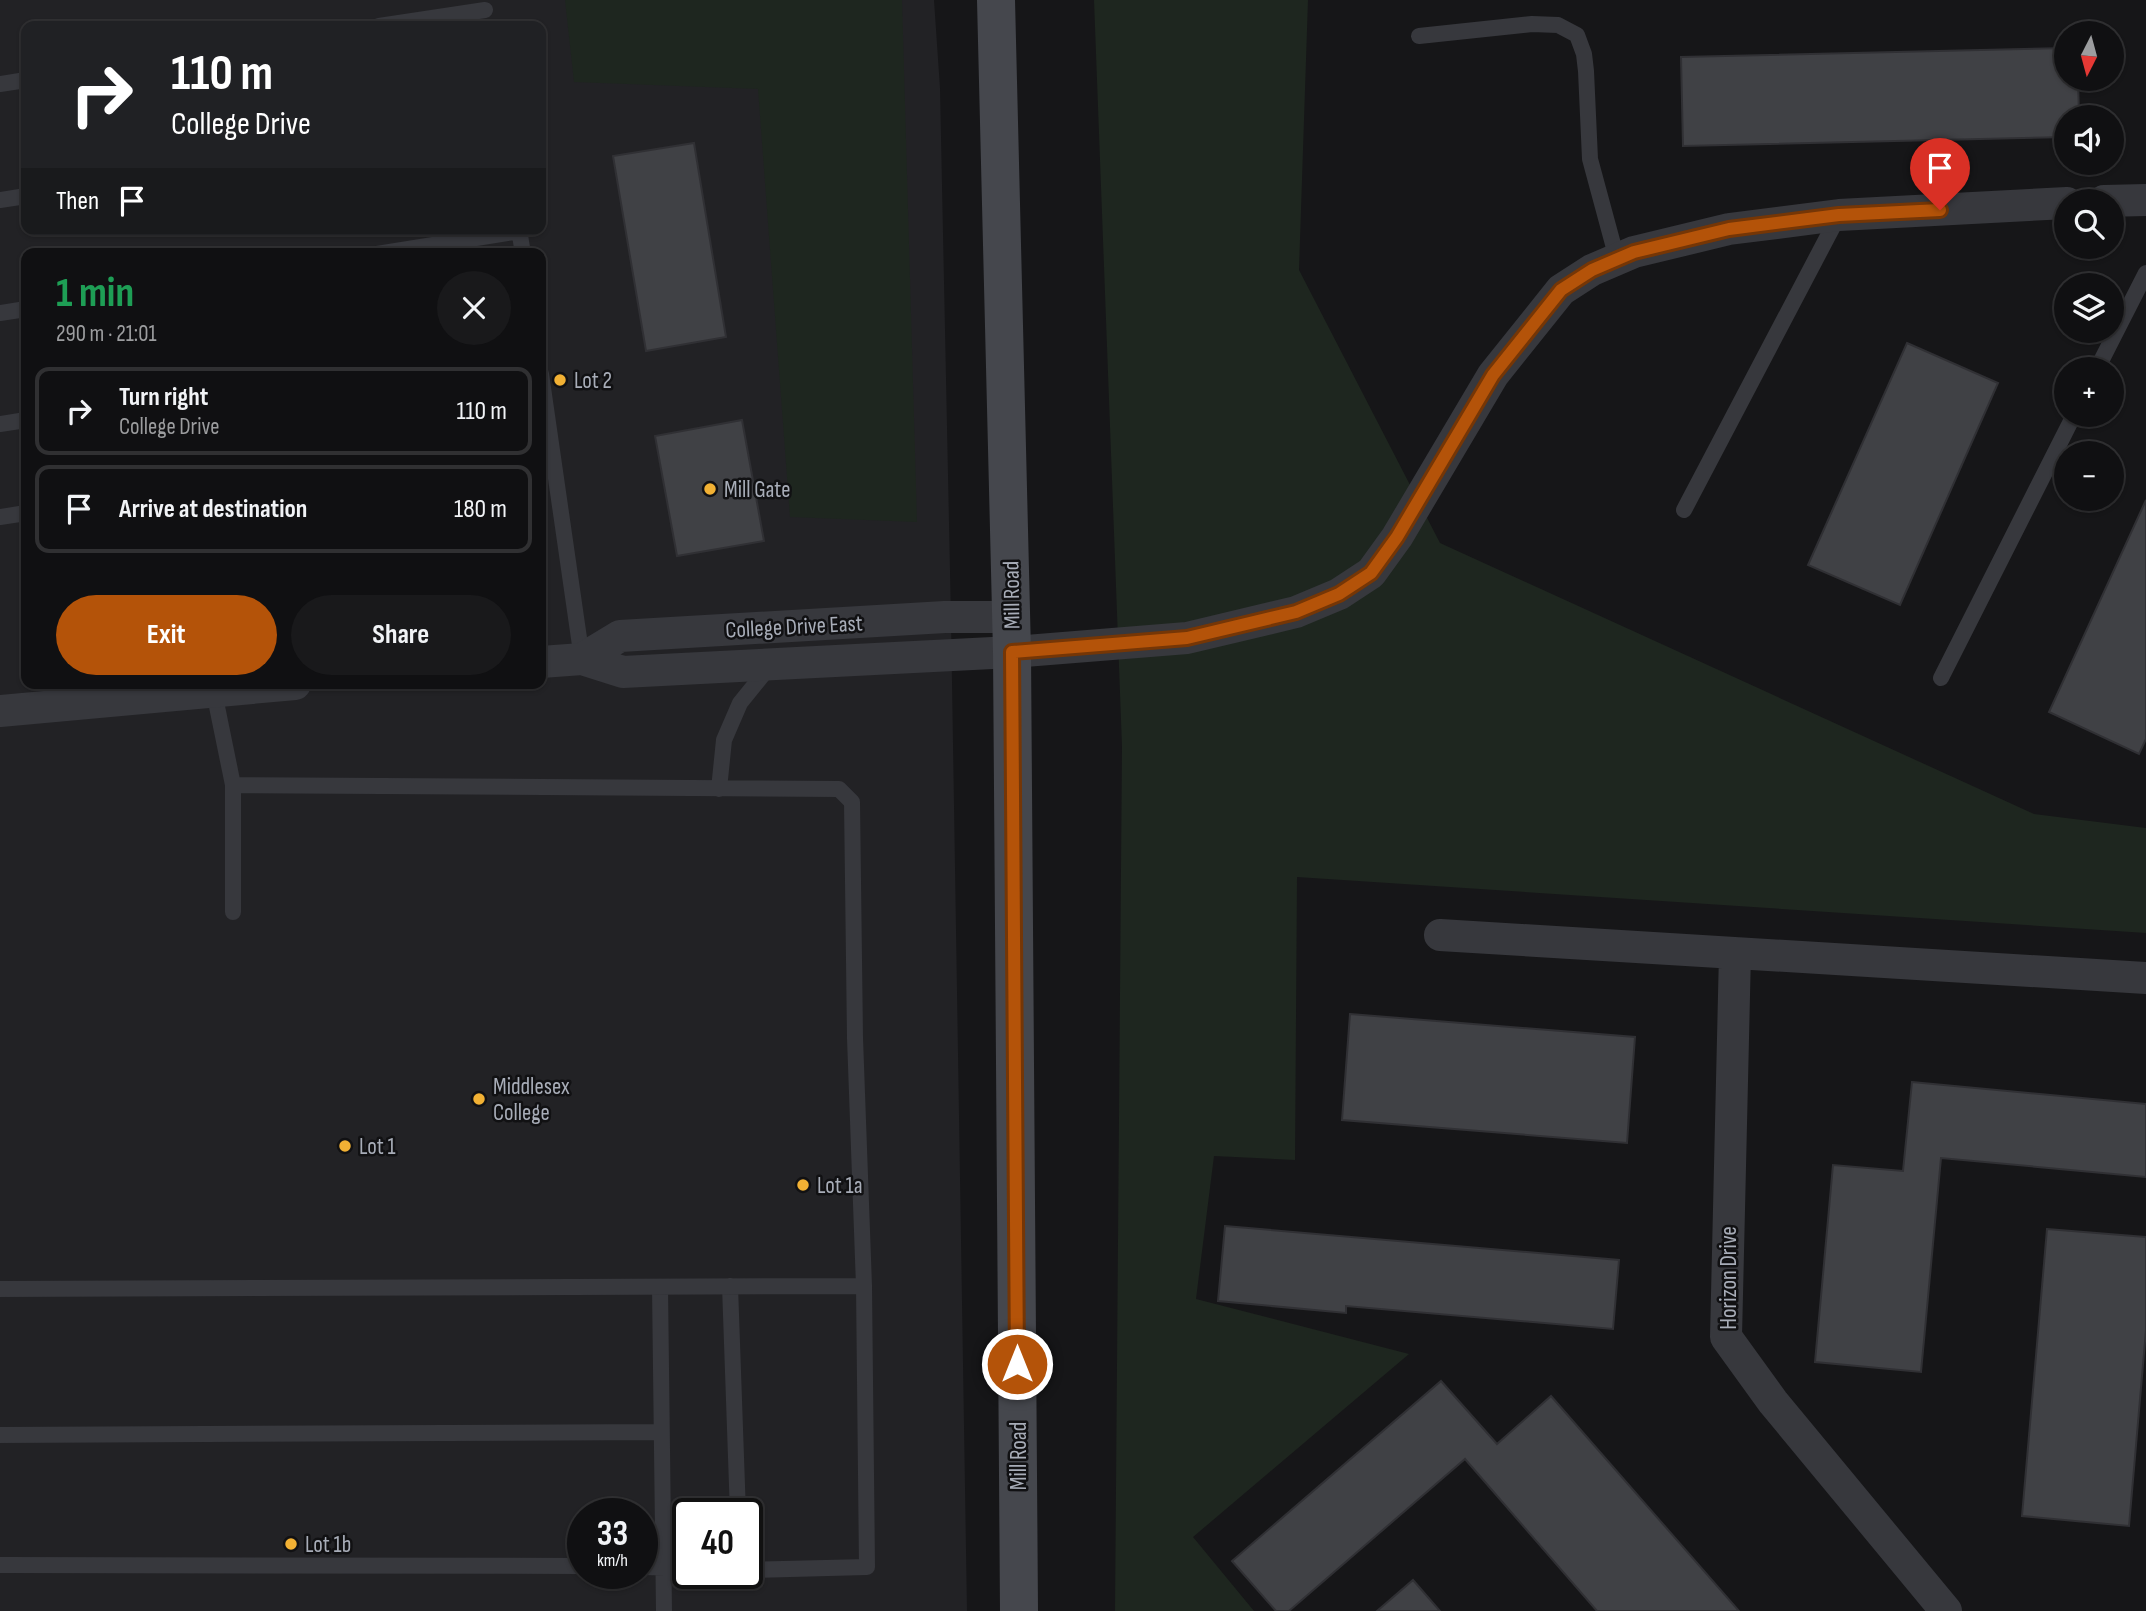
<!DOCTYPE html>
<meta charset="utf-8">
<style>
body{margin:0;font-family:"Sofia Sans Condensed",sans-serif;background:#19191b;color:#f1f3f6;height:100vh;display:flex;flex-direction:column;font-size:26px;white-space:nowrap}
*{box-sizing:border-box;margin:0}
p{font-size:23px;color:#9c9d9f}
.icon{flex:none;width:38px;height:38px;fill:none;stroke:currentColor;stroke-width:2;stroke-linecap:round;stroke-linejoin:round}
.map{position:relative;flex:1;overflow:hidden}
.sheet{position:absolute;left:21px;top:248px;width:525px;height:441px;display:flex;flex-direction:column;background:#101012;border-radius:14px;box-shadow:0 2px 5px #0004,0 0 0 2px #303032}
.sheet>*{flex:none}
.banner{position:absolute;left:21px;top:21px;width:525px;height:214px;border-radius:14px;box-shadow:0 2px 5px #0004,0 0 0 2px #303032;background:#202124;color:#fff;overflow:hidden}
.needle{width:46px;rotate:186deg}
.buttons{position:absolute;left:2054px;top:21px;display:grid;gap:14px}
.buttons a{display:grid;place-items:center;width:70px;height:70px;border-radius:50%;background:#101012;box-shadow:0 2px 5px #0004,0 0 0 2px #303032;font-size:35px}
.speed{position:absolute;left:567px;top:1498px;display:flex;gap:14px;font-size:35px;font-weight:700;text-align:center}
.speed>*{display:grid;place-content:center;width:91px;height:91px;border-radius:50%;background:#101012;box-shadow:0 2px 5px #0004,0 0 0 2px #303032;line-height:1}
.speed small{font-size:18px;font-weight:400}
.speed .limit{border:4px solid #111;border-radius:10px;background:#fff;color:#111}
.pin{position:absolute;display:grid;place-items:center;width:60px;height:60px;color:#fff;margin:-72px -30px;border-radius:50% 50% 50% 0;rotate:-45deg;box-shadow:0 0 7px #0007}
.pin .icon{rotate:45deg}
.me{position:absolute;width:77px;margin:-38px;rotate:0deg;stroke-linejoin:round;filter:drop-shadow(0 0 5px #0008)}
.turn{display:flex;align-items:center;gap:24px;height:147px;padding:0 35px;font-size:32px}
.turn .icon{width:91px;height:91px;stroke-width:2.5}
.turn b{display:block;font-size:49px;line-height:60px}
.then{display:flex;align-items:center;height:66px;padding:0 35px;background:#0003;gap:14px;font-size:26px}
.round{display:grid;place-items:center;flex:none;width:74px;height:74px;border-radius:37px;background:#19191b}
.overview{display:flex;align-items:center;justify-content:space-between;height:119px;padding:0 35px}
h1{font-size:42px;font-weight:700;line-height:52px;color:#1e9e55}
.primary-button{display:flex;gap:14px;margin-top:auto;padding:14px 35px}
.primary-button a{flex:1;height:80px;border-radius:42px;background:#b45309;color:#fff;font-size:28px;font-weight:700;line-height:80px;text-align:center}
.primary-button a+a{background:#19191b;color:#f1f3f6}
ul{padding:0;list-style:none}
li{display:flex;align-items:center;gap:21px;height:88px;margin:0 14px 10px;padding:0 21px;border:4px solid #303032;border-radius:14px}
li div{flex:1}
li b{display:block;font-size:26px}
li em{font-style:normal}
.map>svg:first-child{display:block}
.built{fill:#222225;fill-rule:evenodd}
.green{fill:#1e261f}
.building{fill:#404145;stroke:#303034;stroke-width:2}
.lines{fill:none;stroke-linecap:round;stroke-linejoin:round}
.lane{stroke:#37383d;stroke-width:16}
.street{stroke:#37383d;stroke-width:32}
.secondary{stroke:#45474d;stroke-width:38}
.route-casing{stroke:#753606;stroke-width:18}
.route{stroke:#b45309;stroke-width:12}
.poi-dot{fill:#f2b134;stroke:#111113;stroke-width:2.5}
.labels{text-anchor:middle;stroke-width:5;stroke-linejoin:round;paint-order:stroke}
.poi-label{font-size:23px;fill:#a8adb8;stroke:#111113;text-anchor:start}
.street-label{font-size:23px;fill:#a8adb8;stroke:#111113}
</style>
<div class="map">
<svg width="2146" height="1611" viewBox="0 0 2146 1611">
<rect width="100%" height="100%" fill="#161618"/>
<path class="built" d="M0 0H934L940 88 951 619 967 1611H0ZM26 26H541V229H26ZM26 254H541V684H26ZM583 1514H642V1573H583ZM688 1514H747V1573H688Z"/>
<path class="green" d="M565 0H902L917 522 790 517 758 89 574 82Z
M1094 0H1308L1299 270 1440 543 2034 814 2146 828V933L1297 877 1295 1160 1214 1156 1196 1299 1409 1354 1193 1537 1254 1611H1115L1122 746Z"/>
<path class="building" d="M2067 48V79H2078L2079 117H2067V137L1683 146 1681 57Z
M694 143 726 337 646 351 613 156Z
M1907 343 1998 383 1900 605 1808 565Z
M742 420 764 541 677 556 655 436Z
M2146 500V739L2139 754 2049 712Z
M1350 1014 1635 1037 1627 1143 1342 1120Z
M1912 1082 2146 1104V1177L1941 1158 1921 1372 1815 1362 1833 1165 1903 1171Z
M1225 1226 1619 1260 1613 1329 1346 1306V1313L1218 1301Z
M2047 1229 2146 1237V1330L2129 1526 2022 1516Z
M1441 1381 1497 1444 1551 1396 1739 1611H1597L1465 1459 1289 1611H1276L1232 1561Z
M1413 1580 1440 1611H1377Z"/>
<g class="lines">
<path class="lane" d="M379 26 485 10
M1419 36 1532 24 1558 25 1577 35 1584 54 1586 71 1590 159 1617 259
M0 84 26 80
M0 200 26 196
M519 229 523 254
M377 254 520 231
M0 313 26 309
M2097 369 2146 273
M541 374 582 659
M0 424 26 420
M1684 510 1839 215
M0 517 26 513
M1941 678 2074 415
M213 687 233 785V912
M233 785 839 789 852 802 855 1038 864 1286 867 1567 747 1570
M719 789 724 740 740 703 770 666
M730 1286 738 1514
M660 1287 664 1611
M0 1289 864 1286
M0 1435 661 1432
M0 1565 583 1566
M642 1567 688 1568"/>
<path class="street" d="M2104 201 2146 200
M582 659 620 636 945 617H1012
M541 662 582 659 623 672 1012 652 1187 638 1296 612 1339 594 1371 573 1397 537 1493 375 1561 290 1592 270 1634 252 1729 229 1839 215 2067 203
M0 711 295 684
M1440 935 2146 978
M1735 953 1726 1337 1773 1402 1946 1611"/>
<path class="secondary" d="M996 0 1012 652 1019 1611"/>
</g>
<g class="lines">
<g class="route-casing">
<path id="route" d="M1017 1364 1012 652 1187 638 1296 612 1339 594 1371 573 1397 537 1493 375 1561 290 1592 270 1634 252 1729 229 1839 215 1940 210"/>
</g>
<use href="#route" class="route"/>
</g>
<g class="poi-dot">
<circle cx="560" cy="380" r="7"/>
<circle cx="710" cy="489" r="7"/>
<circle cx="479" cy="1099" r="7"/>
<circle cx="345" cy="1146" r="7"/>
<circle cx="803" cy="1185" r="7"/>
<circle cx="291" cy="1544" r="7"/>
</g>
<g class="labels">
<g class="poi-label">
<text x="574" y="388">Lot 2</text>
<text x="724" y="497">Mill Gate</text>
<text x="493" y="1094">Middlesex<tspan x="493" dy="26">College</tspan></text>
<text x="359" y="1154">Lot 1</text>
<text x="817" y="1193">Lot 1a</text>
<text x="305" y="1552">Lot 1b</text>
</g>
<g class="street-label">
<text transform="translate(1011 595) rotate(-91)" y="8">Mill Road</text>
<text transform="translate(794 626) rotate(-3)" y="8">College Drive East</text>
<text transform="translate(1728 1278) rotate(-90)" y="8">Horizon Drive</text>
<text transform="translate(1018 1456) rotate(-90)" y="8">Mill Road</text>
</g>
</g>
</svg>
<div class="buttons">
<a><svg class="needle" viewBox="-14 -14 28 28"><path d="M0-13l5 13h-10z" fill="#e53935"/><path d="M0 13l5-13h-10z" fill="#9c9d9f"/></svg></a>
<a><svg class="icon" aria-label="sound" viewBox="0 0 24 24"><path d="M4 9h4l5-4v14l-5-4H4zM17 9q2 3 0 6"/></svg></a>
<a><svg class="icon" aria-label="search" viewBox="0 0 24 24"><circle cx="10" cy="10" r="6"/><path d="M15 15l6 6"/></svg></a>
<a><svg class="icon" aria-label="layers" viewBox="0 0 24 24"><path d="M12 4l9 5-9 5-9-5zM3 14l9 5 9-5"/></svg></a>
<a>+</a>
<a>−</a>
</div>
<div class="speed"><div>33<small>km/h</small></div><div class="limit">40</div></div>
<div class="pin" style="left:1940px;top:210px;background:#d93025"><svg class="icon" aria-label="arrive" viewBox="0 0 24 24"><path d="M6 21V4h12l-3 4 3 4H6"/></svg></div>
<svg class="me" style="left:1017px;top:1364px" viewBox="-20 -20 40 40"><circle r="17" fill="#b45309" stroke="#fff" stroke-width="3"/><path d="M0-11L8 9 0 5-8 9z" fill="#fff"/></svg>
<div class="banner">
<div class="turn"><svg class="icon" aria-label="right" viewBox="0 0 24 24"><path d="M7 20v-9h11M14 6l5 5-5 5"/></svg><div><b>110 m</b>College Drive</div></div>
<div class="then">Then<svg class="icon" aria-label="arrive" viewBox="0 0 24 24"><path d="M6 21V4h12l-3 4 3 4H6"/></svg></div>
</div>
<section class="sheet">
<div class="overview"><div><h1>1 min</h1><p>290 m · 21:01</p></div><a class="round"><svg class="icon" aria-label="close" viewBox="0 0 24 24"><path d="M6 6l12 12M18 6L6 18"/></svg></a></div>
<ul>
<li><svg class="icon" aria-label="right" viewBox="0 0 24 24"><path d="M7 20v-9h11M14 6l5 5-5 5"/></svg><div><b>Turn right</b><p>College Drive</p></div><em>110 m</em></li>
<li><svg class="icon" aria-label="arrive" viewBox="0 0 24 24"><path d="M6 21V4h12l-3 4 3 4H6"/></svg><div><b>Arrive at destination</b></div><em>180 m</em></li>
</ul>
<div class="primary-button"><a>Exit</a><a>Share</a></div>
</section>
</div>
